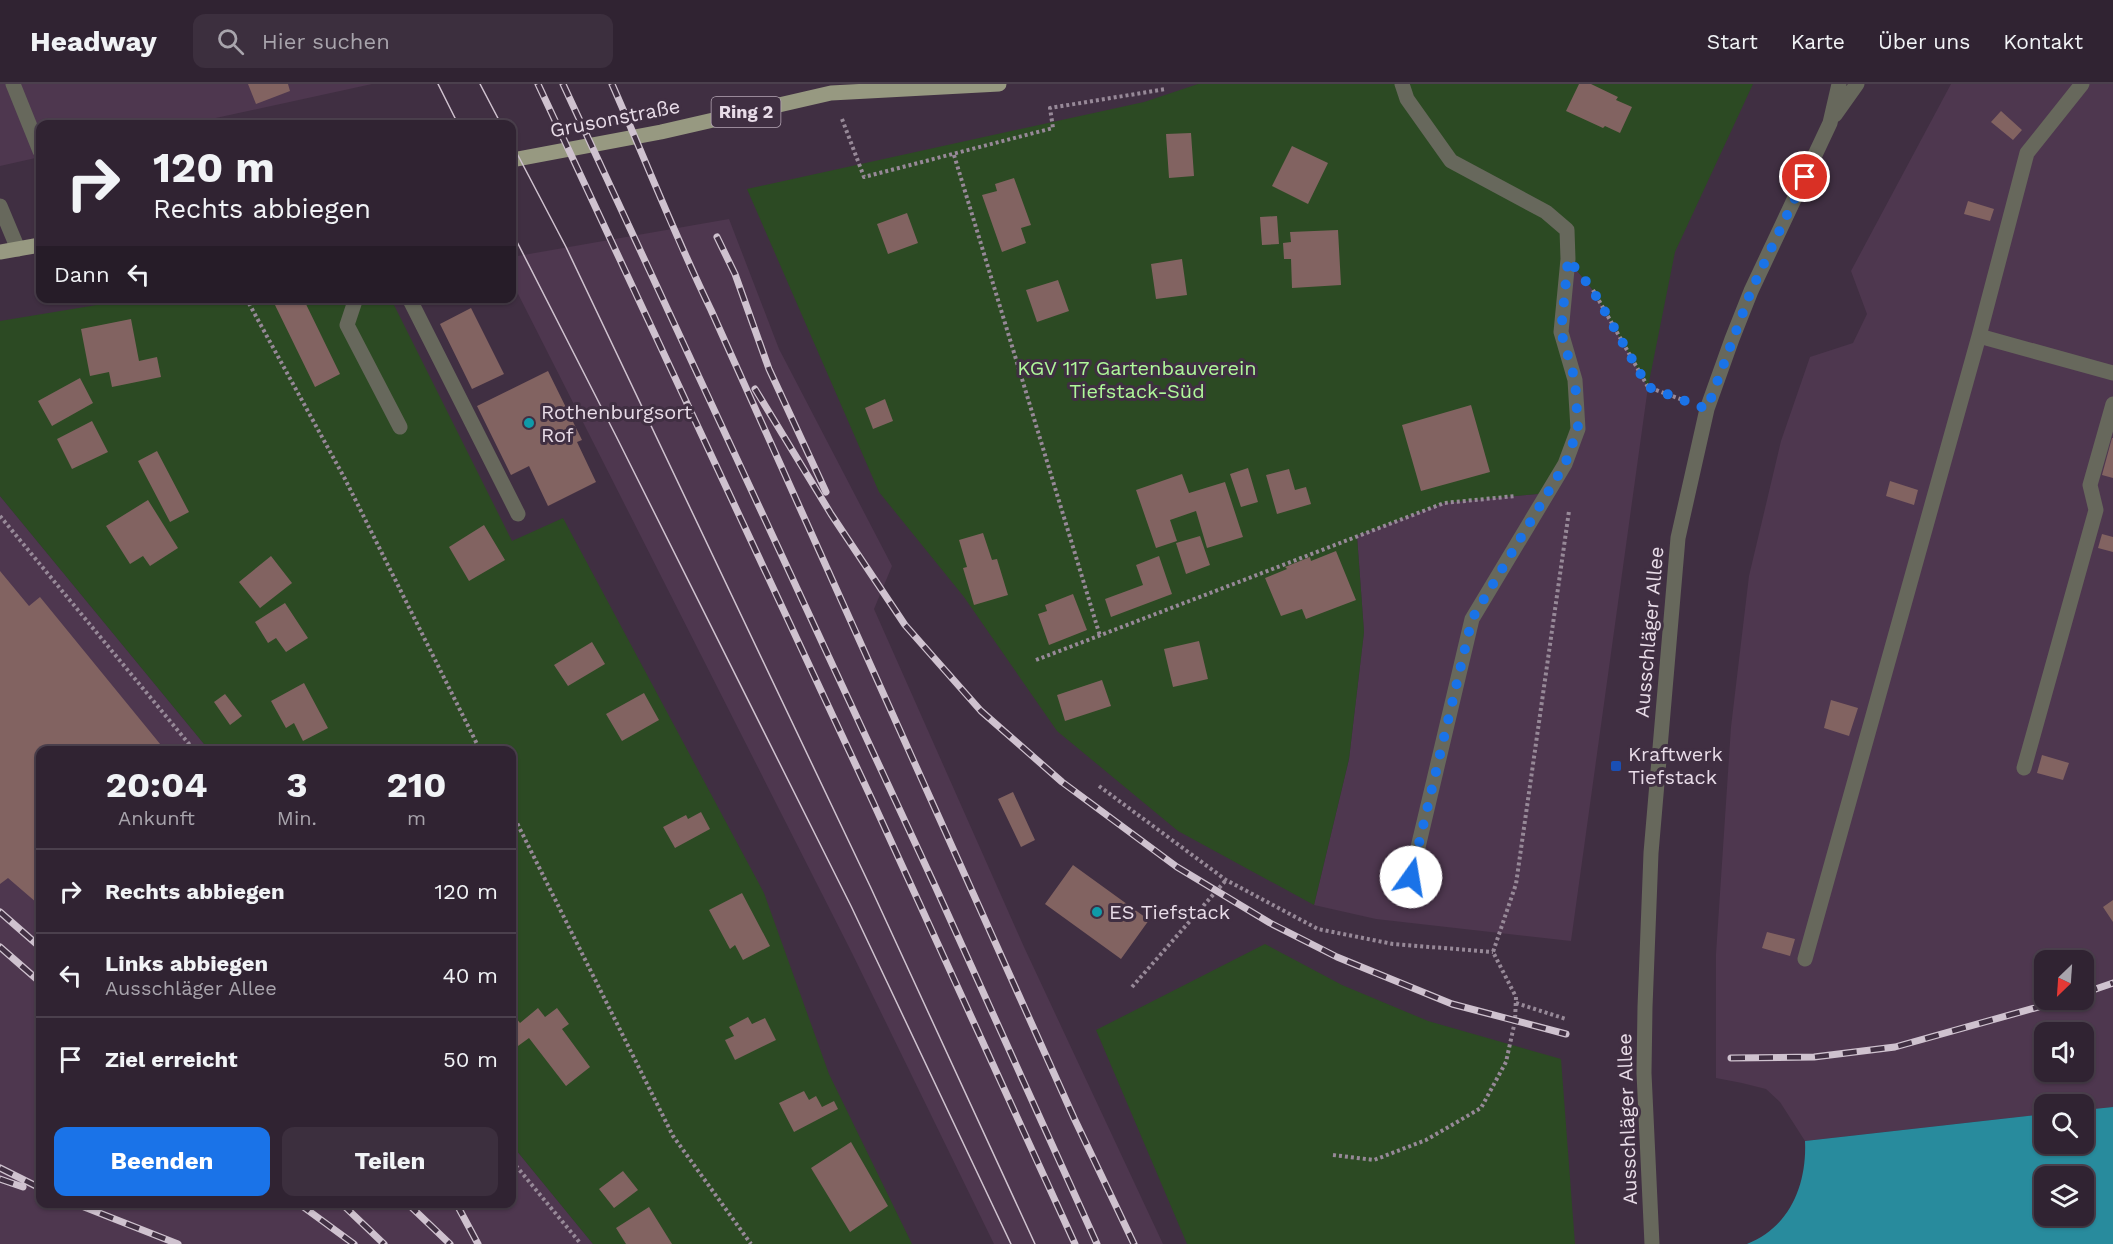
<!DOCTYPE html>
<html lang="de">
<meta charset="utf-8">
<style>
body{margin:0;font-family:"Work Sans",sans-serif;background:#3c2f3e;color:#f1f3f6;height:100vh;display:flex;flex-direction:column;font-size:22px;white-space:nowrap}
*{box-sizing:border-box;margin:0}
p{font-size:20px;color:#a8a4ac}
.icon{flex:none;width:33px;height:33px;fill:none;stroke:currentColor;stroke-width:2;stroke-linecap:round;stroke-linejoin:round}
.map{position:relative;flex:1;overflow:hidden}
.details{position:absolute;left:36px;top:662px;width:480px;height:462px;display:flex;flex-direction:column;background:#302332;border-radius:12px;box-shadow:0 2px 4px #0004,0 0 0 2px #4b404d}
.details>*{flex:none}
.hud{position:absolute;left:36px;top:36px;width:480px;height:183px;border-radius:12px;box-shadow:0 2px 4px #0004,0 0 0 2px #4b404d;background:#302332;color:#f1f3f6;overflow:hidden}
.needle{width:39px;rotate:205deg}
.buttons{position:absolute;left:2034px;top:866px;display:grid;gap:12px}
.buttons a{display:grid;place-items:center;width:60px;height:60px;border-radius:12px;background:#302332;box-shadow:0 2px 4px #0004,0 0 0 2px #4b404d;font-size:30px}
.pin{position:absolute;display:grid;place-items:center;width:51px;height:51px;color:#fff;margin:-26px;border:3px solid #fff;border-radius:50%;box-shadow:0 2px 6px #0007}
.me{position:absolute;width:66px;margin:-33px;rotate:13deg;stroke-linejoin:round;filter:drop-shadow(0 0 4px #0008)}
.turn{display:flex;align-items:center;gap:21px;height:126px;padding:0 18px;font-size:27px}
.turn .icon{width:78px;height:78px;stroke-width:2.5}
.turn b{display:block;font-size:42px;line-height:51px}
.then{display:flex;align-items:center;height:57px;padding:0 18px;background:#0003;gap:12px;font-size:22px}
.eta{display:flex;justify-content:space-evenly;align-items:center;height:102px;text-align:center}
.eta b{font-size:36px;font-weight:700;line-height:42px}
.cta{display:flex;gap:12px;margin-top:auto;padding:12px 18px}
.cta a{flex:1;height:69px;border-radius:12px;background:#1a73e8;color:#fff;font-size:24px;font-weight:700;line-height:69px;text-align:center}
.cta a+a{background:#3c2f3e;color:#f1f3f6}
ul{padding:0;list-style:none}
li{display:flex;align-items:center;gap:18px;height:84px;padding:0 18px;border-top:2px solid #4b404d}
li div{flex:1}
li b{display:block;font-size:22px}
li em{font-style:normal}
header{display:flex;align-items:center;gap:36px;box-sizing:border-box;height:84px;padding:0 30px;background:#302332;border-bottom:2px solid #4b404d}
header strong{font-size:28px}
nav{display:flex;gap:33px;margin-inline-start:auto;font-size:21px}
.search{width:420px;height:54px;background:#3c2f3e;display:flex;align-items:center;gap:15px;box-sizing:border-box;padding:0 21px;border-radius:12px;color:#a8a4ac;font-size:22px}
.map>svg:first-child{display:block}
.built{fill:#4e374f;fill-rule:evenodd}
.green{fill:#2c4a23}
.water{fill:#288b9d;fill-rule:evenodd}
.building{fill:#826361}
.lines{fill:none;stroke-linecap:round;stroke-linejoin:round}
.path{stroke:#978998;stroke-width:4;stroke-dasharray:3 3;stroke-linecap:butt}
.minor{stroke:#67685c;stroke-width:15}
.major{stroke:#979981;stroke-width:15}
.tram{stroke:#cfc2cf;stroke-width:1.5}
.rail-casing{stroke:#cfc2cf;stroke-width:7}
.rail{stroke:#402f42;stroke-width:4.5;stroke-dasharray:14;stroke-linecap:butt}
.route{stroke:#1a73e8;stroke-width:10;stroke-dasharray:0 18}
.culture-dot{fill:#0f9aa8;stroke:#402f42;stroke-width:2}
.transit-dot{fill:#1a4fb4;stroke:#402f42;stroke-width:2}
.labels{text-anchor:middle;stroke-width:6;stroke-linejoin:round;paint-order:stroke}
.shield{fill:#402f42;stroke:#b6a8b6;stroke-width:1.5}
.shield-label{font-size:18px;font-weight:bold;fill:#e8dce8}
.street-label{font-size:20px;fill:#e8dce8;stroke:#402f42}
.park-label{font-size:20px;fill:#aff89a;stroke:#402f42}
.poi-label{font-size:20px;fill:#e8dce8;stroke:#402f42;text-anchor:start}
</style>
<header>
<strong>Headway</strong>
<div class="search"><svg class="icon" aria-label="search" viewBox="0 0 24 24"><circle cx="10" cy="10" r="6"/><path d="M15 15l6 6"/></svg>Hier suchen</div>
<nav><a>Start</a><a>Karte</a><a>Über uns</a><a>Kontakt</a></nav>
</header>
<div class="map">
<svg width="2113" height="1160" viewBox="0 0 2113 1160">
<rect width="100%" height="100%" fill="#402f42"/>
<path class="built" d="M0 0H372L188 40H40V73L0 82Z
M1951 0H2113V1023L2084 1026V1020H2044V1030L1805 1057 1780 1018 1766 1005 1742 999 1716 994V870L1731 643 1749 492 1781 357 1810 273 1853 259 1867 230 1851 187ZM2044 876H2084V915H2044ZM2044 948H2084V987H2044Z
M729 135 779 265 892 482 874 525 1024 863 1163 1160H994L852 869 512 198V173Z
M1568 175 1592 205 1648 303 1571 857 1376 835 1314 821 1349 675 1364 548 1357 452 1444 419 1548 409Z
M0 412 209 666H40V1119H512V1061L593 1160H0Z"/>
<path class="green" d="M1198 0H1753L1675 168 1648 303 1592 205 1568 176 1561 248 1578 345 1548 409 1444 419 1357 452 1364 548 1349 675 1314 821 1178 747 1057 647 964 513 879 408 747 105 1144 18Z
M133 215H391L512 457 563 434 764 809 829 990 912 1160H593L512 1061V666H209L0 412V237Z
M1265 860 1342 901 1428 937 1561 975 1575 1160H1187L1096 946Z"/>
<path class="water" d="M2113 1023V1160H1747C1790 1143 1807 1101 1805 1057L2044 1030V1059H2084V1026ZM2044 1092H2084V1131H2044Z"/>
<path class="building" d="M248 0H288L290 7 256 20Z
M1579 0H1591L1618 13 1616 16 1632 23 1620 49 1605 42 1603 44 1566 27Z
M2001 27 2022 46 2013 56 1991 38Z
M1191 49 1194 92 1169 94 1166 50Z
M1292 62 1328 79 1308 120 1272 102Z
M1014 94 1031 141 1021 144 1026 159 1002 168 982 111 997 107 995 100Z
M1968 117 1994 125 1990 137 1964 130Z
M907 129 918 159 888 170 877 140Z
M1277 132 1279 160 1262 161 1260 133Z
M1338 146 1341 201 1292 204 1291 175H1284L1283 159 1291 158 1290 148Z
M1182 175 1187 211 1156 215 1151 180Z
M1058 196 1069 227 1037 238 1026 206Z
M288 214H303L340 290 315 303 275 221Z
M471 224 504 290 472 305 440 240Z
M131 235 139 277 157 273 161 293 112 303 109 288 90 292 81 245Z
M548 287 582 356 577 358 596 398 548 422 529 382 511 391 477 322Z
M80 294 93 319 52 342 38 317Z
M885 315 893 337 873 345 865 324Z
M1471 321 1490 388 1421 407 1402 341Z
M92 337 108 368 72 385 57 355Z
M2112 354H2113V394L2102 391Z
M157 367 189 428 170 438 138 377Z
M1248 384 1258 418 1241 423 1230 390Z
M1289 385 1295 406 1306 403 1311 420 1277 430 1266 391Z
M1182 390 1189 409 1225 398 1243 453 1207 464 1196 427 1170 436 1177 457 1156 464 1136 406Z
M1890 397 1918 406 1914 421 1886 412Z
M148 416 178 464 150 482 143 472 130 480 106 442Z
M484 441 505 476 469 497 449 463Z
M983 449 992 476 997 475 1008 511 974 521 963 484 967 483 959 456Z
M2102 450 2113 453V468L2098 464Z
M1200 452 1210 481 1186 490 1176 459Z
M1336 467 1356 516 1306 535 1302 525 1281 532 1265 494 1287 485 1285 483 1310 473 1311 477Z
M271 472 292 499 260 524 239 498Z
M1159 472 1172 510 1111 533 1105 515 1143 501 1136 481Z
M0 487 29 522 40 513 165 666H40V816L37 819 8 794 0 800Z
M1073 510 1087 546 1049 561 1038 530 1047 527 1045 521Z
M285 519 308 554 286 568 276 554 268 559 255 538Z
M1199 557 1208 595 1173 603 1164 565Z
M592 558 605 580 568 602 554 581Z
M1102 596 1111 622 1065 637 1057 611Z
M304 599 328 644 303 657 294 639 286 644 271 617Z
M644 609 659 636 622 657 606 630Z
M225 610 242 632 230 641 214 618Z
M1831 616 1858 624 1849 652 1824 644Z
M2042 671 2069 679 2063 696 2037 689Z
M1013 708 1035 756 1021 763 998 715Z
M701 728 710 745 675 764 663 743 686 731 688 735Z
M1073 781 1149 836 1121 875 1045 820Z
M742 809 770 862 743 876 735 861 730 865 709 826Z
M2113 816V838L2103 823Z
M1767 848 1795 855 1790 872 1762 864Z
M538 924 545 933 557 924 569 940 562 945 590 983 566 1002 529 954 518 962 512 954V937L516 934 520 939Z
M748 933 752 940 765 934 776 956 735 976 725 956 734 952 729 943Z
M804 1007 809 1016 816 1012 822 1023 834 1017 838 1025 794 1048 779 1019Z
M851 1058 888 1122 850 1148 811 1084Z
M623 1087 638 1106 614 1124 599 1105Z
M649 1123 672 1160H626L616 1144Z"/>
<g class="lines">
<path class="path" d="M842 35 864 93 1053 44 1050 24 1166 5
M954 71 1100 552
M1593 206 1648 303 1683 316
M246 214 345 395 480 666
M0 432 194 666
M1036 576 1444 419 1516 412
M1099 702 1226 796 1318 845 1393 860 1493 868
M512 729 673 1052 751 1160
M1132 903 1226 796
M1516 919 1566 935
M1333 1071 1374 1076 1426 1056 1481 1024 1506 978 1515 937 1516 913 1493 868 1516 800 1569 427
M512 1077 581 1160"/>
<path class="minor" d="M13 0 40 67
M1402 0 1407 15 1451 77 1546 128 1567 146 1568 175 1561 248 1575 296 1578 345 1565 380 1472 535 1411 793
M1835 31 1857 0
M0 122 18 165
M356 214 347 241 400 343
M409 214 518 430
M1979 252 2113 289
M2024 684 2096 426 2090 401 2113 320
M1805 875 1979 252 2027 69 2082 0
M1652 1160 1644 989 1645 923 1651 769 1678 454 1707 325 1732 255 1751 207 1830 39 1839 0"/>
<path class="major" d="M512 76 661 48 831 9 999 0
M0 168 40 161"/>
<path class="tram" d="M438 0 458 40
M480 0 501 40
M512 60 566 163 870 802 1035 1160
M512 148 616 352 851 822 1011 1160"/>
<g class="rail-casing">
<path id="rail" d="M538 0 873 718 1075 1160
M563 0 936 804 1097 1160
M612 0C645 75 675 152 711 226L1074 1034 1134 1160
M717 153 735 190 769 285 826 408
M755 305 831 430 905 541 981 627 1062 698 1177 783 1270 839 1337 873 1452 920 1566 950
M0 828 40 863
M0 863 40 898
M2084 909 2113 899
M1731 974 1814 973 1895 963 2067 915
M0 1084 40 1104
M0 1095 23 1103
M74 1119 178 1160
M298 1119 354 1160
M341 1119 384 1160
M407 1119 450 1160
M456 1119 478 1160"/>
</g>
<use href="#rail" class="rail"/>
</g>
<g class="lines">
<path class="route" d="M1411 793 1472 535 1565 380 1578 345 1575 296 1561 248 1568 175 1592 205 1648 303 1707 325 1751 207 1805 93"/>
</g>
<g class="culture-dot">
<circle cx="529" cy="339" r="6"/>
<circle cx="1097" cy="828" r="6"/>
</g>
<rect class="transit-dot" x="1610" y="676" width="12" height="12" rx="3"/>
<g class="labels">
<rect class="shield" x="711.5" y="13" width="69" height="30" rx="4.5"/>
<g class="shield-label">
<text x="746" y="34">Ring 2</text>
</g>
<g class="street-label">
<text transform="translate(615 34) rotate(-11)" y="7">Grusonstraße</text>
<text transform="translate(1649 548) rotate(-85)" y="7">Ausschläger Allee</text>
<text transform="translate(1627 1035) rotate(-92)" y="7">Ausschläger Allee</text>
</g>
<g class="park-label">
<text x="1137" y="291">KGV 117 Gartenbauverein<tspan x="1137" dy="23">Tiefstack-Süd</tspan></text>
</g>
<g class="poi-label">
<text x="541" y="335">Rothenburgsort<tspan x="541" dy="23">Rof</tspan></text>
<text x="1628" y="677">Kraftwerk<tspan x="1628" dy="23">Tiefstack</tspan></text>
<text x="1109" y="835">ES Tiefstack</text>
</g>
</g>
</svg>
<div class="buttons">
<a><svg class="needle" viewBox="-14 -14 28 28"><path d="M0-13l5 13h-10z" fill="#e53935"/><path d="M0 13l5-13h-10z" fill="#a8a4ac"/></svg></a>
<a><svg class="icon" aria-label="sound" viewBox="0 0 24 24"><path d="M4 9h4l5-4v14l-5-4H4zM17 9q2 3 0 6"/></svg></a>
<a><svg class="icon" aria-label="search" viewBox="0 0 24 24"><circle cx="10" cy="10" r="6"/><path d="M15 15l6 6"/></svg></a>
<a><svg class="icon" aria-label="layers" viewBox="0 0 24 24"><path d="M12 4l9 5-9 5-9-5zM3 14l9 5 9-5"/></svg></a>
</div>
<div class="pin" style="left:1805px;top:93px;background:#d93025"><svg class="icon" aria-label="arrive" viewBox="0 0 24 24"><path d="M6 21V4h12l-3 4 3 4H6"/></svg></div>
<svg class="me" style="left:1411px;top:793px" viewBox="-20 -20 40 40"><circle r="19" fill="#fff"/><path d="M0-13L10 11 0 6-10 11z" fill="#1a73e8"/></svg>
<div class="hud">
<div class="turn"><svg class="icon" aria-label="right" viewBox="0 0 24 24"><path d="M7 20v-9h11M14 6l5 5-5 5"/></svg><div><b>120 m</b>Rechts abbiegen</div></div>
<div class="then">Dann<svg class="icon" aria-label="left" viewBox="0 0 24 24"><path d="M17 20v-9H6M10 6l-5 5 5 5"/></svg></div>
</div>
<section class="details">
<div class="eta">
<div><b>20:04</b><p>Ankunft</p></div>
<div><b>3</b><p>Min.</p></div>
<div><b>210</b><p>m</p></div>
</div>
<ul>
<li><svg class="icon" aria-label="right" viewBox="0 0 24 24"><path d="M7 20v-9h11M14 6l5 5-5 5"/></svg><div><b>Rechts abbiegen</b></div><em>120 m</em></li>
<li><svg class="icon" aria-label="left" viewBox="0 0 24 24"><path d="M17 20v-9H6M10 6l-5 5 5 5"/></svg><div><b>Links abbiegen</b><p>Ausschläger Allee</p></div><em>40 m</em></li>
<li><svg class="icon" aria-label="arrive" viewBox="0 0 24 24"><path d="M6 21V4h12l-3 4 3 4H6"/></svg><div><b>Ziel erreicht</b></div><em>50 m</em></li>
</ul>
<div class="cta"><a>Beenden</a><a>Teilen</a></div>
</section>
</div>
